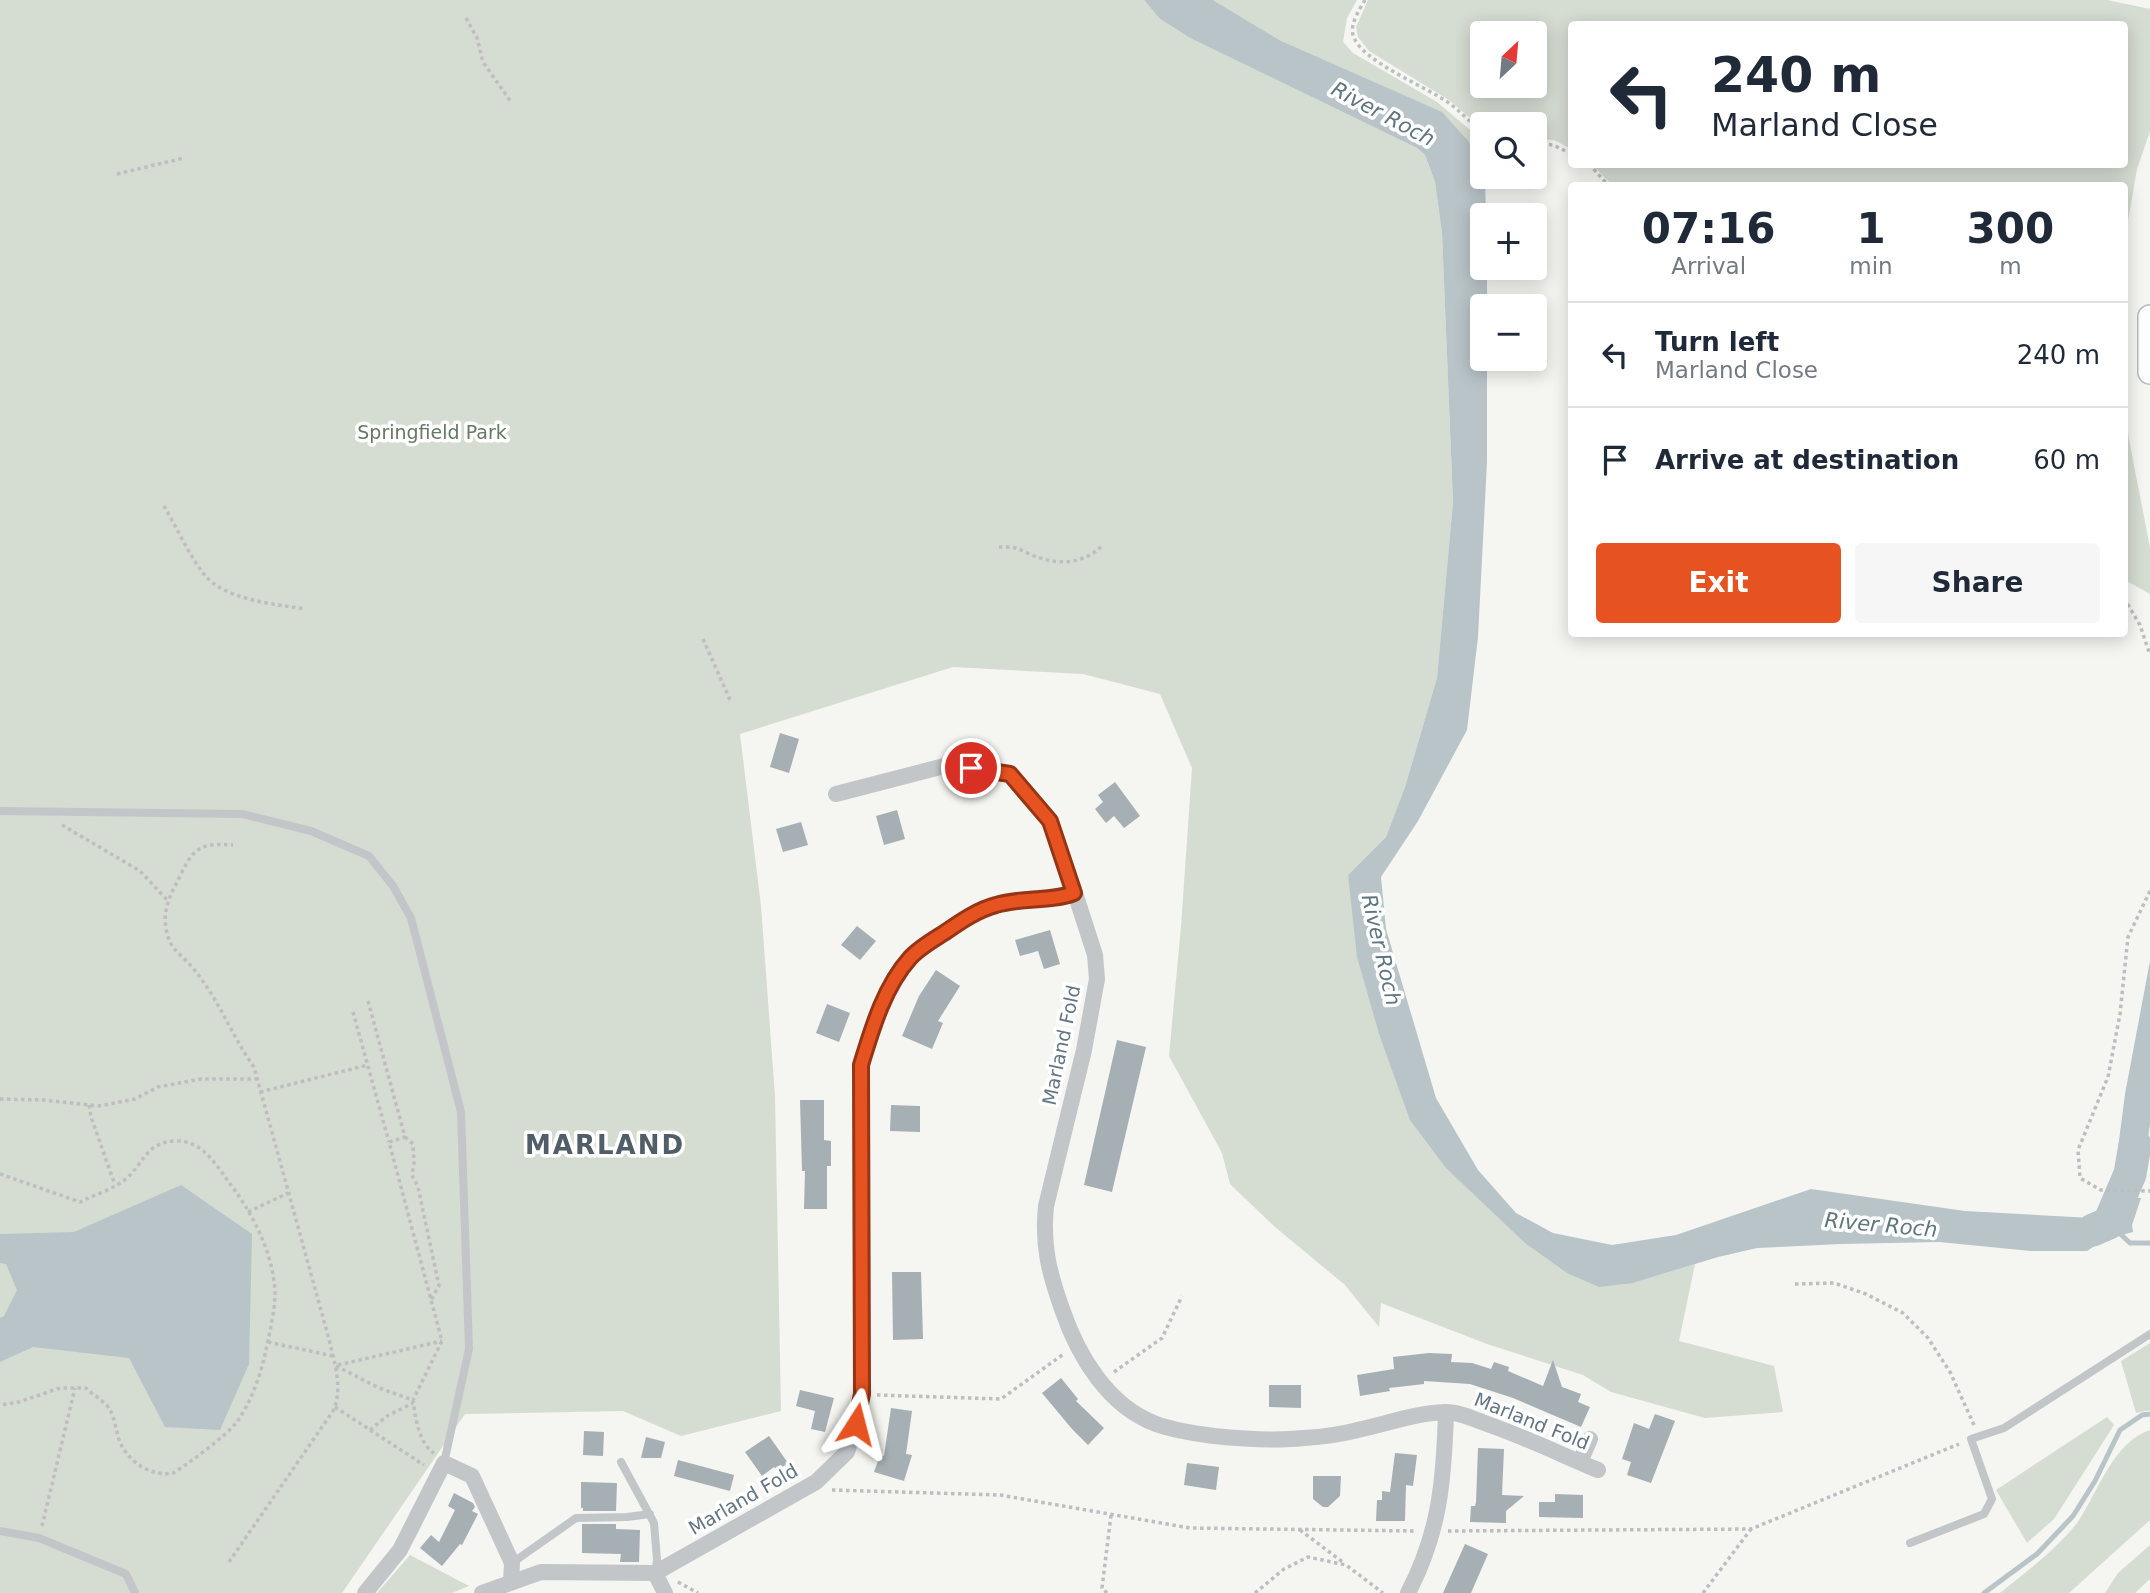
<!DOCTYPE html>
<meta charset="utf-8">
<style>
body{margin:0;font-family:"DejaVu Sans",sans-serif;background:#f6f6f7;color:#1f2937;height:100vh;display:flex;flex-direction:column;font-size:26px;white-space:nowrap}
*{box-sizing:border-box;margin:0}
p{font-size:23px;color:#747a83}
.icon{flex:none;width:38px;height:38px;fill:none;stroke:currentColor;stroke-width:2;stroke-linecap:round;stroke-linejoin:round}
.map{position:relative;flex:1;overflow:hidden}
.details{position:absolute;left:1568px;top:182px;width:560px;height:455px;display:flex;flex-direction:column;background:#fff;border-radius:7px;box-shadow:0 4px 18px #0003}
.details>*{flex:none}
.hud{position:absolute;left:1568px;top:21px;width:560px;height:147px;border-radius:7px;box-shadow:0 4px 18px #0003;background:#fff;color:#1f2937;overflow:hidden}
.needle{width:46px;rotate:26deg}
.tools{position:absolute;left:1470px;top:21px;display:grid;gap:14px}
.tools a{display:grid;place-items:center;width:77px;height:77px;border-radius:7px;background:#fff;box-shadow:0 4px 18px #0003;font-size:35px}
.pin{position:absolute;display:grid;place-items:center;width:60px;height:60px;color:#fff;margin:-30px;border:4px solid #fff;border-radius:50%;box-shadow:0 2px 7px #0007}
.me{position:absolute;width:77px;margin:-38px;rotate:9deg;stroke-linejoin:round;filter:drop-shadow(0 0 5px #0008)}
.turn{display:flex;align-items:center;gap:24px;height:147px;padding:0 28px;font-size:32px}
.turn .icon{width:91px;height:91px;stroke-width:2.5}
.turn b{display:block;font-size:49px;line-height:60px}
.eta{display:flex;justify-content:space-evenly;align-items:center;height:119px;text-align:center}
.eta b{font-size:42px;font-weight:800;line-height:49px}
.primary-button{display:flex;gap:14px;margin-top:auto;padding:14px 28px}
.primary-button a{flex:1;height:80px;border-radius:7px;background:#e65220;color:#fff;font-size:28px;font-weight:800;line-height:80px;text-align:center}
.primary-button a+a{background:#f6f6f7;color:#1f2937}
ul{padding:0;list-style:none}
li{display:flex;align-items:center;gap:21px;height:105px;padding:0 28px;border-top:2px solid #e0e1e3}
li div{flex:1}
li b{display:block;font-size:26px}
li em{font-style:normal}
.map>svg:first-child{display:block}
.green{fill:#d5dcd2;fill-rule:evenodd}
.water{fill:#b9c4c8}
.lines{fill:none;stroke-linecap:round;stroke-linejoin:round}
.stream{stroke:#b9c4c8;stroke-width:5}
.river{stroke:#b9c4c8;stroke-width:33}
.building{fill:#a6afb4}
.secondary-casing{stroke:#b4b9be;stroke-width:26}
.path{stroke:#bcbec0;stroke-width:3.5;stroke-dasharray:3.5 3.5;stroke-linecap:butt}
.lane{stroke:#c2c6c9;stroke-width:8}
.street{stroke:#c2c6c9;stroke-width:16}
.secondary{stroke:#fff;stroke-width:23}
.route-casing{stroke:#963515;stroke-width:18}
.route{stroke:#e65220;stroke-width:12}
.labels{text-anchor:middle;stroke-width:7;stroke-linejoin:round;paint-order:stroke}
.park-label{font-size:19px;fill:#667962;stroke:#fff}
.street-label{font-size:19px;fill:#637482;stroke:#fff}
.water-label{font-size:21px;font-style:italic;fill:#5f767f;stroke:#fff}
.district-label{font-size:26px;font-weight:bold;letter-spacing:2px;fill:#515d67;stroke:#fff}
</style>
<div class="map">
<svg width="2150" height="1593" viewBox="0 0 2150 1593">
<rect width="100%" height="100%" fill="#f5f5f1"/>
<path class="green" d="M0 0H1144L1160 19 1190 38 1417 148 1425 155 1435 182 1442 233 1453 502 1437 678 1405 787 1386 837 1348 875 1380 1037 1394 1074 1525 1243 1633 1283 1695 1264 1679 1341 1774 1366 1783 1412 1705 1418 1611 1392 1583 1375 1487 1344 1381 1303 1379 1327 1345 1285 1275 1227 1230 1184 1222 1153 1169 1056 1181 927 1192 768 1160 694 1083 674 953 667 740 734 761 906 775 1096 781 1411 681 1436 623 1411 465 1414 342 1593H0Z
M1213 0H1357L1347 18 1343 42 1353 53 1437 102 1482 140V171L1469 142 1281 41Z
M1368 0H2107L2150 9V131L2137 169 2125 238 2124 186H1613L1593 165 2124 164V24H1572L1571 149 1554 140 1535 139V124H1482V128L1449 100 1369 51 1358 37 1356 27ZM1482 33H1535V86H1482Z
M2124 413 2150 548V594L2125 580Z
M2150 1343V1410L2136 1413 2121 1361Z
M2107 1417 2114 1425 2054 1519 2027 1543 1996 1490Z
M2150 1430V1520L2069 1593H2000C2025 1573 2058 1548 2077 1523 2098 1493 2112 1443 2150 1430Z
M2150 1545V1579L2135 1593H2105L2118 1573Z
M410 1555 469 1586 452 1593H377Z"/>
<path class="water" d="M1144 0H1213L1281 41 1442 112 1469 142 1482 171V177H1485L1486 215H1482V268H1487V306H1482V359H1487V462L1478 637 1467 730 1418 821 1381 877 1386 929 1436 1098 1478 1170 1516 1213 1553 1233 1612 1245 1676 1235 1811 1189 1965 1211 2091 1218 2107 1197 2141 1198 2132 1225 2133 1232 2122 1235 2120 1230 2087 1251H2031L1939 1242 1841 1244 1757 1248 1718 1257 1633 1283 1599 1287 1567 1273 1525 1243 1446 1168 1410 1120 1380 1037 1357 957 1348 875 1386 837 1405 787 1437 678 1453 502 1442 233 1435 182 1425 155 1417 148 1190 38 1160 19Z
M2150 961V1124L2141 1188 2113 1187 2125 1094Z
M181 1185 252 1234 249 1364 220 1430 165 1427 129 1358 33 1347 0 1362V1318L4 1316 17 1290 6 1264 0 1263V1234L74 1232Z"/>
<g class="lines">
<path class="stream" d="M2114 1228 2130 1243H2150
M1984 1593 2037 1554 2073 1516 2095 1481 2120 1430 2142 1415 2150 1414"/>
<path class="river" d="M2093 1230 2109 1223 2130 1174 2135 1145"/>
</g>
<path class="building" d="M780 733 799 739 789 773 770 767Z
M1115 782 1140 816 1124 828 1114 816 1106 823 1095 809 1103 802 1098 795Z
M897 810 905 839 884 845 876 816Z
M801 822 808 845 783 852 776 829Z
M857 926 876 941 860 960 841 945Z
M1050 930 1060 964 1044 969 1038 951 1020 956 1015 940Z
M936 970 960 986 938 1021 943 1023 932 1049 902 1036 919 996Z
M827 1004 850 1013 839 1042 816 1033Z
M1117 1040 1146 1047 1112 1192 1084 1185Z
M800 1100H824V1140L831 1141V1166H827V1209H804L805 1171H802Z
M891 1105 920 1106V1132L890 1131Z
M892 1272H921L923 1339 893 1340Z
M1429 1353 1452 1354 1451 1362 1472 1363 1491 1369 1494 1362 1509 1367 1508 1371 1543 1386 1553 1360 1562 1387 1581 1394 1578 1402 1590 1407 1581 1427 1513 1398 1470 1384 1424 1381V1384L1389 1388 1390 1391 1360 1396 1357 1375 1394 1369 1393 1357Z
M1061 1378 1078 1399 1076 1401 1104 1428 1088 1445 1072 1429 1042 1393Z
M1269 1385H1301V1408L1269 1407Z
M800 1390 834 1398 825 1432 811 1429 815 1411 796 1406Z
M891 1408 912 1411 906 1454 912 1455 904 1481 874 1472 880 1455 884 1456Z
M1655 1414 1675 1421 1651 1483 1627 1475 1631 1462 1622 1459 1634 1423 1649 1429Z
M584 1431 604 1432 603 1456 583 1455Z
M769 1436 788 1463 777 1471 774 1467 762 1476 745 1452Z
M646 1437 665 1442 661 1458H641Z
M1478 1448 1504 1449 1502 1495 1524 1496 1506 1511V1523L1470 1522 1471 1506H1475L1476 1502Z
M1395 1453 1417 1455 1413 1486 1406 1485 1405 1521H1376L1377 1500H1382V1491L1390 1492Z
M678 1460 734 1475 730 1491 674 1476Z
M1187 1463 1219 1467 1216 1490 1184 1485Z
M1313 1476H1341L1340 1496 1328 1507H1323L1313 1499Z
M581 1482 617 1483 616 1511H583V1508H581Z
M454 1493 473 1503 475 1507 472 1511 478 1514 462 1545 460 1544 442 1566 420 1548 431 1535 439 1542 455 1510 448 1506Z
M1555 1494 1583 1495V1518L1539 1517V1502H1555Z
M582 1524H616V1529L640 1530 639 1562H620L621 1554 582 1553Z
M1465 1544 1488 1554 1471 1593H1443Z"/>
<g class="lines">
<g class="secondary-casing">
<path id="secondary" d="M2150 317V372"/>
</g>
<path class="path" d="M1365 0C1359 10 1350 24 1353 35 1360 61 1427 87 1449 103 1461 112 1471 123 1482 132
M466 18 477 38 483 62 511 102
M1535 143 1553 145 1572 154
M1589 164 1609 186
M117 174 184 158
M164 506C176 526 189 555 203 573 223 600 274 604 305 609
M999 547C1004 547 1011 547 1016 548 1023 550 1030 555 1037 557 1059 565 1082 564 1101 547
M2124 598 2140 625 2150 655
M703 639 730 700
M62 825 140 871 168 901
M2150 891 2128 937 2120 1014 2108 1077 2078 1150 2080 1178 2101 1190 2150 1191
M368 1001 405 1137 389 1142 442 1341 413 1400
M353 1012 389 1142
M260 1092 368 1065
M0 1099 44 1100 99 1106 135 1099 158 1087 201 1079H256
M89 1105 91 1117 115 1185
M405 1137 413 1144 414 1163 412 1175 418 1187 439 1286 431 1300
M0 1174 80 1202C94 1195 111 1190 123 1181 143 1167 145 1141 176 1141 201 1140 215 1163 228 1181 252 1212 273 1252 275 1292 275 1311 270 1331 266 1350 261 1374 251 1403 236 1423 226 1436 188 1464 173 1473 152 1477 129 1463 120 1442 116 1433 115 1418 110 1410 106 1402 93 1395 86 1388H60L19 1402 0 1405
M248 1212 288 1193
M1795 1284 1834 1283 1866 1294 1903 1313 1928 1338 1950 1372 1974 1425
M268 1342 333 1356
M338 1365 442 1341
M336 1366 379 1388 413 1400C415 1416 419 1444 434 1453
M1114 1372 1162 1338 1182 1296
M877 1395 1001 1399 1065 1353
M335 1407 424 1465
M370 1430 387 1416 413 1403
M832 1490 1000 1495 1190 1528 1416 1531
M42 1526 75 1388
M1300 1530 1344 1563
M1448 1531 1751 1529 1959 1444
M229 1562 333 1411C343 1390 335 1365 330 1343L254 1067C231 1035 218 997 192 967 179 952 169 949 166 928 162 907 173 891 182 872 195 845 205 843 233 845
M678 1582 698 1593
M1107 1593 1102 1588 1111 1515
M1255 1593 1284 1569 1308 1557 1346 1565 1383 1593
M1703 1593 1751 1529"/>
<path class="lane" d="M0 811 242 814 311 831 369 856 393 886 411 918 461 1112 469 1349 444 1463
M621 1462 654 1523 657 1560 655 1573
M0 1531 39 1538 126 1574 135 1593
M1910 1543 1984 1514 1992 1499 1971 1439 2004 1428 2150 1334
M512 1563 576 1518 627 1517 650 1514"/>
<path class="street" d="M836 794 952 764 1010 774 1050 821 1075 893
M1580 1462 1590 1439
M655 1573 665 1593
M365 1593 400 1550 444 1463 472 1476 512 1563 511 1582
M482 1593 541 1572 655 1573 816 1482 847 1452 856 1425 861 1394V1065C872 1029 884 987 910 958 919 948 933 940 944 933 960 922 977 910 996 905 1009 901 1024 899 1038 898 1051 896 1062 898 1075 893L1095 955 1097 979 1084 1050 1046 1206C1042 1246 1049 1272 1062 1309 1078 1356 1108 1406 1156 1424 1175 1431 1194 1433 1214 1436 1243 1439 1275 1441 1304 1438 1323 1437 1343 1434 1362 1429 1389 1423 1416 1413 1445 1412 1460 1412 1476 1420 1490 1425 1527 1438 1562 1455 1598 1470
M1408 1593C1440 1532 1444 1479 1446 1412"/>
<use href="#secondary" class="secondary"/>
</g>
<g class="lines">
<g class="route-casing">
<path id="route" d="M856 1424 862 1394 861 1065C872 1029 884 987 910 958 919 948 933 940 944 933 960 922 977 910 996 905 1022 897 1051 902 1074 893L1050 821 1010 774 971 768"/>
</g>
<use href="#route" class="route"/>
</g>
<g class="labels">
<g class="park-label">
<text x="432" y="439">Springfield Park</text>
</g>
<g class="street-label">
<text transform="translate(1061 1045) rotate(-78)" y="7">Marland Fold</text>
<text transform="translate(1532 1421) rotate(22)" y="7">Marland Fold</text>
<text transform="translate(743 1499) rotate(-30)" y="7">Marland Fold</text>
</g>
<g class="water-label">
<text transform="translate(1383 114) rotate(28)" y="7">River Roch</text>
<text transform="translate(1381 950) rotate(77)" y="7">River Roch</text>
<text transform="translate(1881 1225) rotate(5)" y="7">River Roch</text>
</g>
<g class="district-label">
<text x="605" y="1154">MARLAND</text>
</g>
</g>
</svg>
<div class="tools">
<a><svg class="needle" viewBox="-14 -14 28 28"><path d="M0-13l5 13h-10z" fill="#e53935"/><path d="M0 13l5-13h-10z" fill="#747a83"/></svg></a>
<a><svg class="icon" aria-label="search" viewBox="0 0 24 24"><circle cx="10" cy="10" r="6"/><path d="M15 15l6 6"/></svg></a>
<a>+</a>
<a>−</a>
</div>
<div class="pin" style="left:971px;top:768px;background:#d93025"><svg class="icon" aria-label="arrive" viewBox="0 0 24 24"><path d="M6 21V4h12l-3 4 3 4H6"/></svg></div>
<svg class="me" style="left:856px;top:1424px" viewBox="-20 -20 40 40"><path d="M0-17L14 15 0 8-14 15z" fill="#e65220" stroke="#fff" stroke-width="4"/></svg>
<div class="hud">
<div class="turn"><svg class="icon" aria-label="left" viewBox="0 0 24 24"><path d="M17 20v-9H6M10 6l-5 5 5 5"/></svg><div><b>240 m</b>Marland Close</div></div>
</div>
<section class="details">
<div class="eta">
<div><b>07:16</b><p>Arrival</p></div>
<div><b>1</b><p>min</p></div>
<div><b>300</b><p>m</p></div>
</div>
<ul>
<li><svg class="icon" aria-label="left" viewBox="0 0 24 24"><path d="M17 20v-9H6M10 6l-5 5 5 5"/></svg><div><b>Turn left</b><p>Marland Close</p></div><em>240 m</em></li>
<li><svg class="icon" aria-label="arrive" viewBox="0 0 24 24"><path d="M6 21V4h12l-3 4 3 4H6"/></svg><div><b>Arrive at destination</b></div><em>60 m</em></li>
</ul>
<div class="primary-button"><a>Exit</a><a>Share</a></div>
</section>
</div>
